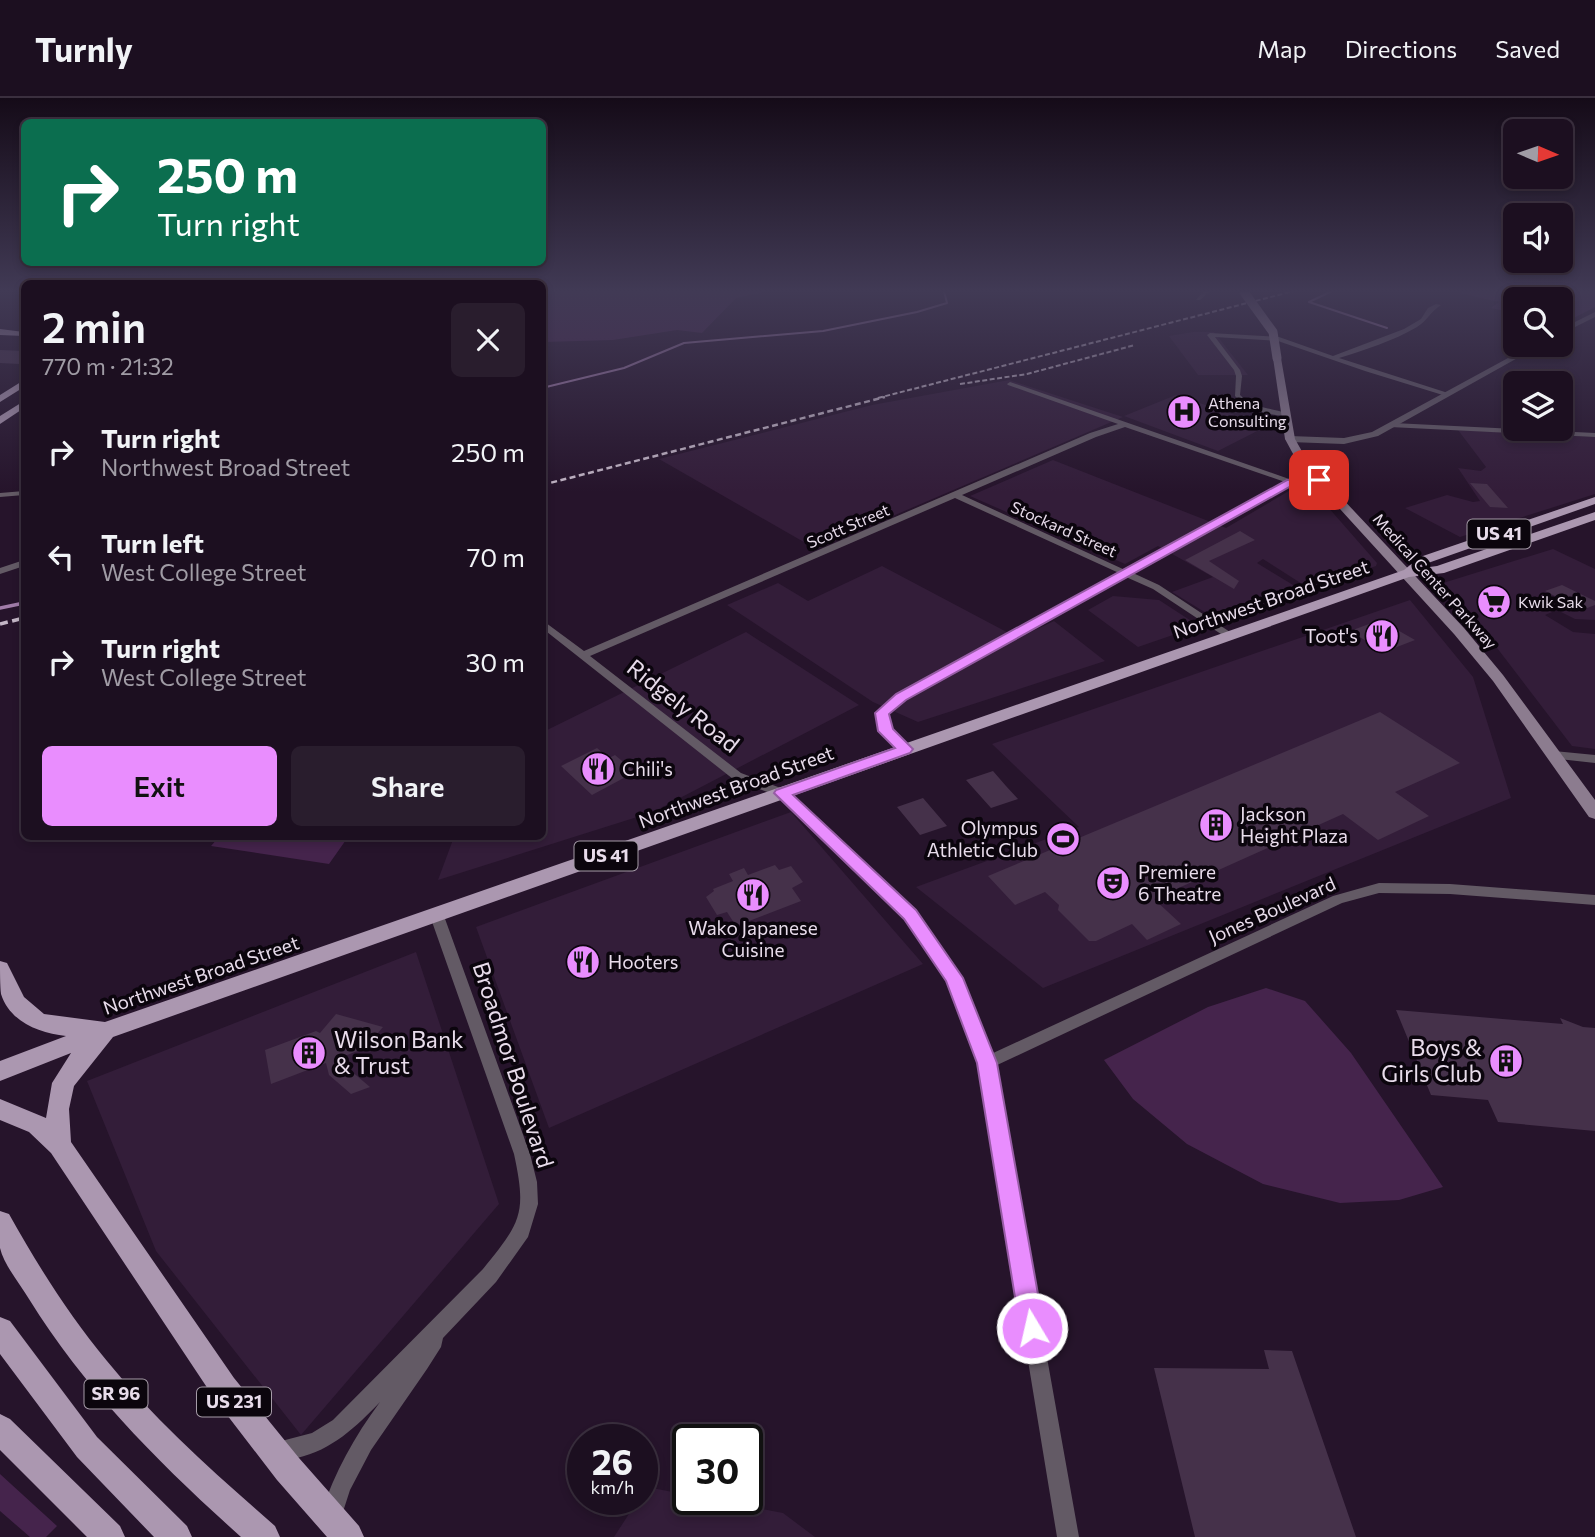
<!DOCTYPE html>
<meta charset="utf-8">
<style>
body{margin:0;font-family:Commissioner,sans-serif;background:#291d2d;color:#f1f3f6;height:100vh;display:flex;flex-direction:column;font-size:26px;white-space:nowrap}
*{box-sizing:border-box;margin:0}
p{font-size:23px;color:#a09ca5}
.icon{flex:none;width:38px;height:38px;fill:none;stroke:currentColor;stroke-width:2;stroke-linecap:round;stroke-linejoin:round}
.map{position:relative;flex:1;overflow:hidden}
.side{position:absolute;left:21px;top:182px;width:525px;height:560px;display:flex;flex-direction:column;background:#1c0f20;border-radius:10px;box-shadow:0 4px 10px #0003,0 0 0 2px #3a2f3e}
.side>*{flex:none}
.top-card{position:absolute;left:21px;top:21px;width:525px;height:147px;border-radius:10px;box-shadow:0 4px 10px #0003,0 0 0 2px #3a2f3e;background:#0b6e4f;color:#fff;overflow:hidden}
.needle{width:46px;rotate:92deg}
.buttons{position:absolute;left:1503px;top:21px;display:grid;gap:14px}
.buttons a{display:grid;place-items:center;width:70px;height:70px;border-radius:10px;background:#1c0f20;box-shadow:0 4px 10px #0003,0 0 0 2px #3a2f3e;font-size:35px}
.speed{position:absolute;left:567px;top:1326px;display:flex;gap:14px;font-size:35px;font-weight:700;text-align:center}
.speed>*{display:grid;place-content:center;width:91px;height:91px;border-radius:50%;background:#1c0f20;box-shadow:0 4px 10px #0003,0 0 0 2px #3a2f3e;line-height:1}
.speed small{font-size:18px;font-weight:400}
.speed .limit{border:4px solid #111;border-radius:10px;background:#fff;color:#111}
.pin{position:absolute;display:grid;place-items:center;width:60px;height:60px;color:#fff;margin:-30px;border-radius:14px;box-shadow:0 4px 10px #0006}
.me{position:absolute;width:77px;margin:-38px;rotate:351deg;stroke-linejoin:round;filter:drop-shadow(0 0 5px #0008)}
.turn{display:flex;align-items:center;gap:24px;height:147px;padding:0 21px;font-size:32px}
.turn .icon{width:91px;height:91px;stroke-width:2.5}
.turn b{display:block;font-size:49px;line-height:60px}
.round{display:grid;place-items:center;flex:none;width:74px;height:74px;border-radius:10px;background:#291d2d}
.head{display:flex;align-items:center;justify-content:space-between;height:119px;padding:0 21px}
h1{font-size:42px;font-weight:600;line-height:52px}
.cta{display:flex;gap:14px;margin-top:auto;padding:14px 21px}
.cta a{flex:1;height:80px;border-radius:10px;background:#e98dfe;color:#111;font-size:28px;font-weight:600;line-height:80px;text-align:center}
.cta a+a{background:#291d2d;color:#f1f3f6}
ul{padding:0;list-style:none}
li{display:flex;align-items:center;gap:21px;height:105px;padding:0 21px}
li div{flex:1}
li b{display:block;font-size:26px}
li em{font-style:normal}
header{display:flex;align-items:center;gap:42px;box-sizing:border-box;height:98px;padding:0 35px;background:#1c0f20;border-bottom:2px solid #3a2f3e}
header strong{font-size:33px}
nav{display:flex;gap:38px;margin-inline-start:auto;font-size:24px}
.map>svg:first-child{display:block}
.built{fill:#331d39}
.green{fill:#45244c}
.lines{fill:none;stroke-linecap:round;stroke-linejoin:round}
.stream-far1{stroke:#a17ca9;stroke-width:2}
.stream{stroke:#a17ca9;stroke-width:3.5}
.building{fill:#45314a}
.minor{fill:#635a65;fill-rule:evenodd}
.tertiary{fill:#635a65;fill-rule:evenodd}
.secondary{fill:#8c7c8f;fill-rule:evenodd}
.primary{fill:#ab97b0;fill-rule:evenodd}
.rail-far2{stroke:#c3b6c6;stroke-width:2;stroke-dasharray:5 2.5;stroke-linecap:butt}
.rail-far1{stroke:#c3b6c6;stroke-width:2.5;stroke-dasharray:6 3.5;stroke-linecap:butt}
.rail{stroke:#c3b6c6;stroke-width:3.5;stroke-dasharray:8 4.5;stroke-linecap:butt}
.secondary-bridge{stroke:#8c7c8f;stroke-width:9}
.route{fill:#e98dfe;stroke:#975ca5;stroke-width:2}
.labels{text-anchor:middle;stroke-width:7;stroke-linejoin:round;paint-order:stroke}
.far-poi-label{font-size:16px;fill:#e8dceb;stroke:#0b050d;text-anchor:start}
.far-street-label{font-size:16px;fill:#e8dceb;stroke:#0b050d}
.shield{fill:#0b050d;stroke:#a69ca8;stroke-width:2}
.shield-label{font-size:18px;font-weight:bold;fill:#e8dceb}
.street-label{font-size:19px;fill:#e8dceb;stroke:#0b050d}
.poi-label{font-size:19px;fill:#e8dceb;stroke:#0b050d;text-anchor:start}
.near-street-label{font-size:23px;fill:#e8dceb;stroke:#0b050d}
.near-poi-label{font-size:23px;fill:#e8dceb;stroke:#0b050d;text-anchor:start}
</style>
<header>
<strong>Turnly</strong>
<nav><a>Map</a><a>Directions</a><a>Saved</a></nav>
</header>
<div class="map">
<svg width="1595" height="1439" viewBox="0 0 1595 1439">
<rect width="100%" height="100%" fill="#26142b"/>
<path class="built" d="M1193 234H1214L1248 277H1198L1169 238Z
M1009 282 1123 319 816 451 659 361 872 307Z
M1176 297 1267 328 1218 353 1124 318Z
M1458 332 1595 339V396L1460 439 1405 410 1447 397 1473 404 1480 403 1458 370 1481 373 1486 369Z
M1053 362 1226 430 1294 390 1307 389 1313 392 1377 465 1376 468 1310 491 1263 461 1257 465 1303 493 1216 521 1172 494 1213 479 1158 448 1125 466 970 398Z
M1553 451 1595 471V522L1575 521 1557 512 1545 517 1573 534 1595 536V651L1572 648 1494 546 1446 496 1443 485Z
M882 468 1018 540 1054 523 1105 563 918 624 873 604 727 507 778 485 808 503Z
M1113 498 1159 502 1199 528 1138 549 1088 512Z
M1410 502 1473 579 1511 700 1043 890 916 789 1079 729 992 646Z
M746 534 859 607 653 714 438 782 454 739 542 738 543 634Z
M791 714 923 866 549 1030 476 829Z
M416 854 499 1106 301 1337 156 1153 87 983Z
M647 1389 688 1397V1402H715L783 1415 815 1439H614L638 1402H642Z"/>
<path class="green" d="M542 193H768L736 200 702 235 677 232 613 242 543 244Z
M1463 193H1595V209L1564 225H1561V201H1516L1515 215 1491 210 1499 204 1459 195Z
M219 739V738L348 739 329 766 211 748Z
M1266 890 1305 903 1351 955 1443 1089 1399 1102 1340 1105 1263 1086 1187 1046 1133 1001 1104 962 1208 909Z
M0 1376 57 1428 46 1439H30L0 1413Z"/>
<g class="lines">
<path class="stream-far1" d="M1332 193 1309 204 1387 230
M542 290 624 270 684 245 823 233 917 214 947 205 944 193"/>
<path class="stream" d="M0 510 24 505"/>
</g>
<path class="building" d="M0 252 24 253V264L20 266 0 265Z
M1470 385 1487 386 1508 410 1490 409Z
M1240 433 1255 442 1209 463 1239 483 1234 491 1185 462Z
M1562 487 1595 503V507L1582 512 1545 493Z
M1380 522 1415 542 1384 554 1350 533Z
M1380 614 1460 665 1395 694 1429 718 1378 742 1343 716 1154 801 1181 826 1147 842 1132 826 1096 843H1089L1058 812 1059 807 1045 794 1015 807 988 778Z
M597 650 609 660 615 657 635 674 592 697 561 668Z
M993 673 1006 688 1018 701 991 710 966 682Z
M923 700 947 728 920 737 897 709Z
M775 767 779 772 791 768 803 784 792 790 801 803 736 828 727 814 717 817 706 799 714 793 713 791 733 783 729 776 744 770 748 777Z
M1396 912 1563 926 1560 920 1583 929 1595 930V1033L1498 1024 1488 1002 1431 997Z
M336 916 383 929 365 950 337 961 370 989 351 996 329 977 326 965 271 986 265 952 316 933 320 935Z
M1264 1252 1292 1253 1356 1439H1195L1154 1270 1269 1271Z"/>
<g class="lines">
<path class="minor" d="M1204 193H1210L1200 202H1196Z
M1436 206 1441 207C1431 213 1427 223 1417 229 1393 243 1365 252 1339 260L1448 295V297L1446 298 1365 273 1278 243 1215 239 1240 272 1242 278 1240 297C1255 312 1272 309 1288 316L1285 318C1266 316 1248 313 1235 298L1236 278 1234 272 1207 237 1210 235 1279 239 1333 258 1404 231 1421 221 1428 210Z
M1010 284 1292 382 1322 380V384H1319L1293 386 1133 475 1159 487 1233 536V540H1227L1153 491 1126 479 905 601 888 616 891 632 911 651 909 654H901L880 633 877 615 897 597 1119 475 955 400 590 558 741 675 786 692 915 812 959 876 991 956 1333 798 1379 785 1450 786 1595 797V807L1450 796 1379 795 1342 805 995 968 1079 1439H1057L979 965 948 882 905 820 778 698 733 681 542 530V522L584 553 1090 335 1118 326 1008 287 1007 286ZM1125 329 1285 384 1125 472 962 397 1096 339Z
M1393 325 1595 335V339L1390 329V325Z
M24 393V397L0 399V395Z
M24 462V468L0 476V470Z
M1554 653 1595 657V665L1550 660 1548 657Z
M437 813 442 814 444 818 530 1056 537 1084 538 1106 528 1139 496 1184 443 1240 441 1249 427 1271 371 1352 350 1392 340 1423 332 1426 324 1423 321 1415C335 1374 354 1339 380 1304 356 1329 332 1352 297 1360 287 1362 279 1364 270 1360L267 1353 270 1346 312 1335 333 1322 483 1171C521 1124 527 1116 514 1056L430 818 432 814Z"/>
<path class="tertiary" d="M1595 214V219L1561 236V231Z
M1532 247H1541L1378 338 1344 346 1290 344 1285 341 1290 338 1344 340 1372 334Z"/>
<path class="secondary" d="M1277 257 1281 260 1295 341 1308 364 1464 530 1503 577 1595 702V721L1589 719 1493 583 1454 536 1298 365 1285 341 1273 260Z"/>
<path class="primary" d="M0 231 24 234V238L0 237Z
M24 282V289L0 304V297Z
M24 303V310L0 326V318Z
M1595 399V406L1428 465 1422 470 1437 468 1595 414V422L1444 475 1409 479 113 939 74 988 69 1011 71 1044 234 1280 299 1360 359 1428 364 1439H327L277 1382 214 1300 51 1055 29 1034 0 1022V1001L46 1020 52 985 71 955 0 983V963L66 938C39 935 10 924 1 896 0 887 0 873 0 863L7 865 24 899 44 916 105 924 1404 472 1420 459Z
M0 1113 9 1116C38 1168 69 1217 107 1263 156 1324 216 1376 275 1428L280 1439H241C161 1367 86 1293 29 1201 20 1186 4 1167 0 1150 0 1139 0 1124 0 1113Z
M0 1219 10 1223 97 1339 187 1428 192 1439H154L77 1359 0 1256Z
M0 1316 10 1321 120 1428 125 1439H87L0 1352Z"/>
<path class="rail-far2" d="M960 286 1027 276 1135 247
M878 300 1294 193"/>
<path class="rail-far1" d="M542 387 885 299"/>
<path class="rail" d="M0 526 24 520"/>
<path class="secondary-bridge" d="M1244 194 1273 234 1277 260"/>
</g>
<linearGradient id="sky" x2="0" y2="1"><stop stop-color="#150b18"/><stop offset="0.49" stop-color="#413a55"/><stop offset="1" stop-color="#413a55" stop-opacity="0"/></linearGradient>
<rect width="1595" height="394" fill="url(#sky)"/>
<path class="route" d="M1319 379 1324 382 1323 385 1293 387 906 602 889 616 893 631 913 651 910 655 793 697 916 812 963 880 997 965 1044 1230 1041 1239 1032 1242 1023 1239 1020 1230 977 965 946 883 904 821 774 695 776 692 895 650 878 633 875 615 896 596 1287 382Z"/>
<defs>
<g id="hospital-disc" transform="scale(1.75)"><circle r="9.5" fill="#e98dfe" stroke="#0b050d"/><path d="M-5-5h3v3.5h4V-5h3V5h-3V1.5h-4V5h-3Z" fill="#111"/></g>
<g id="supermarket-disc" transform="scale(1.75)"><circle r="9.5" fill="#e98dfe" stroke="#0b050d"/><path d="M-6-5.5h2.5l.6 2H6L4.5 2H-2.5L-4.4-4H-6ZM-1.5 3.2a1.3 1.3 0 1 0 .1 0ZM3 3.2a1.3 1.3 0 1 0 .1 0Z" fill="#111"/></g>
<g id="restaurant-disc" transform="scale(1.75)"><circle r="9.5" fill="#e98dfe" stroke="#0b050d"/><path d="M-5-6h1v4h1v-4h1v4h1v-4h1v5L-1.5 .5V6h-2V.5L-5-1ZM5-6V6H3V1.5H1.5Q1.5-4 5-6Z" fill="#111"/></g>
<g id="building-disc" transform="scale(1.75)"><circle r="9.5" fill="#e98dfe" stroke="#0b050d"/><path d="M-4-6H4V6H1V3H-1V6H-4ZM-2.5-4.3h1.7v1.8h-1.7ZM.8-4.3h1.7v1.8H.8ZM-2.5-1h1.7V.8h-1.7ZM.8-1h1.7V.8H.8Z" fill="#111"/></g>
<g id="stadium-disc" transform="scale(1.75)"><circle r="9.5" fill="#e98dfe" stroke="#0b050d"/><path d="M0-5a6.5 5 0 1 0 0 10a6.5 5 0 1 0 0-10ZM-3.5-1.8h7v3.6h-7Z" fill="#111"/></g>
<g id="theatre-disc" transform="scale(1.75)"><circle r="9.5" fill="#e98dfe" stroke="#0b050d"/><path d="M-5-5.5Q0-4 5-5.5V0Q5 5 0 6Q-5 5-5 0ZM-3.3-2.5H-1v1.5H-3.3ZM1-2.5H3.3v1.5H1ZM-2.8 1Q0 5.5 2.8 1Z" fill="#111"/></g>
</defs>
<g fill-rule="evenodd">
<use href="#hospital-disc" x="1184" y="314"/>
<use href="#supermarket-disc" x="1494" y="504"/>
<use href="#restaurant-disc" x="1382" y="538"/>
<use href="#restaurant-disc" x="598" y="671"/>
<use href="#building-disc" x="1216" y="727"/>
<use href="#stadium-disc" x="1063" y="741"/>
<use href="#theatre-disc" x="1113" y="785"/>
<use href="#restaurant-disc" x="753" y="797"/>
<use href="#restaurant-disc" x="583" y="864"/>
<use href="#building-disc" x="309" y="955"/>
<use href="#building-disc" x="1506" y="963"/>
</g>
<g class="labels">
<g class="far-poi-label">
<text x="1208" y="311">Athena<tspan x="1208" dy="18">Consulting</tspan></text>
<text x="1518" y="510">Kwik Sak</text>
</g>
<g class="far-street-label">
<text transform="translate(848 428) rotate(-23)" y="6">Scott Street</text>
<text transform="translate(1064 431) rotate(24)" y="6">Stockard Street</text>
<text transform="translate(1435 483) rotate(48)" y="6">Medical Center Parkway</text>
</g>
<g class="shield">
<rect x="1467.5" y="421.5" width="63" height="29" rx="5"/>
<rect x="574.5" y="743.5" width="63" height="29" rx="5"/>
<rect x="84.5" y="1281.5" width="63" height="29" rx="5"/>
<rect x="197" y="1289.5" width="74" height="29" rx="5"/>
</g>
<g class="shield-label">
<text x="1499" y="442">US 41</text>
<text x="606" y="764">US 41</text>
<text x="116" y="1302">SR 96</text>
<text x="234" y="1310">US 231</text>
</g>
<g class="street-label">
<text transform="translate(1271 501) rotate(-19)" y="7">Northwest Broad Street</text>
<text transform="translate(736 689) rotate(-20)" y="7">Northwest Broad Street</text>
<text transform="translate(1272 812) rotate(-24)" y="7">Jones Boulevard</text>
<text transform="translate(201 877) rotate(-19)" y="7">Northwest Broad Street</text>
</g>
<g class="poi-label">
<text x="1358" y="545" text-anchor="end">Toot's</text>
<text x="622" y="678">Chili's</text>
<text x="1240" y="723">Jackson<tspan x="1240" dy="22">Height Plaza</tspan></text>
<text x="1038" y="737" text-anchor="end">Olympus<tspan x="1038" dy="22">Athletic Club</tspan></text>
<text x="1138" y="781">Premiere<tspan x="1138" dy="22">6 Theatre</tspan></text>
<text x="753" y="837" text-anchor="middle">Wako Japanese<tspan x="753" dy="22">Cuisine</tspan></text>
<text x="608" y="871">Hooters</text>
</g>
<g class="near-street-label">
<text transform="translate(683 608) rotate(38)" y="8">Ridgely Road</text>
<text transform="translate(513 967) rotate(72)" y="8">Broadmor Boulevard</text>
</g>
<g class="near-poi-label">
<text x="334" y="950">Wilson Bank<tspan x="334" dy="26">&amp; Trust</tspan></text>
<text x="1482" y="958" text-anchor="end">Boys &amp;<tspan x="1482" dy="26">Girls Club</tspan></text>
</g>
</g>
</svg>
<div class="buttons">
<a><svg class="needle" viewBox="-14 -14 28 28"><path d="M0-13l5 13h-10z" fill="#e53935"/><path d="M0 13l5-13h-10z" fill="#a09ca5"/></svg></a>
<a><svg class="icon" aria-label="sound" viewBox="0 0 24 24"><path d="M4 9h4l5-4v14l-5-4H4zM17 9q2 3 0 6"/></svg></a>
<a><svg class="icon" aria-label="search" viewBox="0 0 24 24"><circle cx="10" cy="10" r="6"/><path d="M15 15l6 6"/></svg></a>
<a><svg class="icon" aria-label="layers" viewBox="0 0 24 24"><path d="M12 4l9 5-9 5-9-5zM3 14l9 5 9-5"/></svg></a>
</div>
<div class="speed"><div>26<small>km/h</small></div><div class="limit">30</div></div>
<div class="pin" style="left:1319px;top:382px;background:#d93025"><svg class="icon" aria-label="arrive" viewBox="0 0 24 24"><path d="M6 21V4h12l-3 4 3 4H6"/></svg></div>
<svg class="me" style="left:1032px;top:1230px" viewBox="-20 -20 40 40"><circle r="17" fill="#e98dfe" stroke="#fff" stroke-width="3"/><path d="M0-11L8 9 0 5-8 9z" fill="#fff"/></svg>
<div class="top-card">
<div class="turn"><svg class="icon" aria-label="right" viewBox="0 0 24 24"><path d="M7 20v-9h11M14 6l5 5-5 5"/></svg><div><b>250 m</b>Turn right</div></div>
</div>
<section class="side">
<div class="head"><div><h1>2 min</h1><p>770 m · 21:32</p></div><a class="round"><svg class="icon" aria-label="close" viewBox="0 0 24 24"><path d="M6 6l12 12M18 6L6 18"/></svg></a></div>
<ul>
<li><svg class="icon" aria-label="right" viewBox="0 0 24 24"><path d="M7 20v-9h11M14 6l5 5-5 5"/></svg><div><b>Turn right</b><p>Northwest Broad Street</p></div><em>250 m</em></li>
<li><svg class="icon" aria-label="left" viewBox="0 0 24 24"><path d="M17 20v-9H6M10 6l-5 5 5 5"/></svg><div><b>Turn left</b><p>West College Street</p></div><em>70 m</em></li>
<li><svg class="icon" aria-label="right" viewBox="0 0 24 24"><path d="M7 20v-9h11M14 6l5 5-5 5"/></svg><div><b>Turn right</b><p>West College Street</p></div><em>30 m</em></li>
</ul>
<div class="cta"><a>Exit</a><a>Share</a></div>
</section>
</div>
